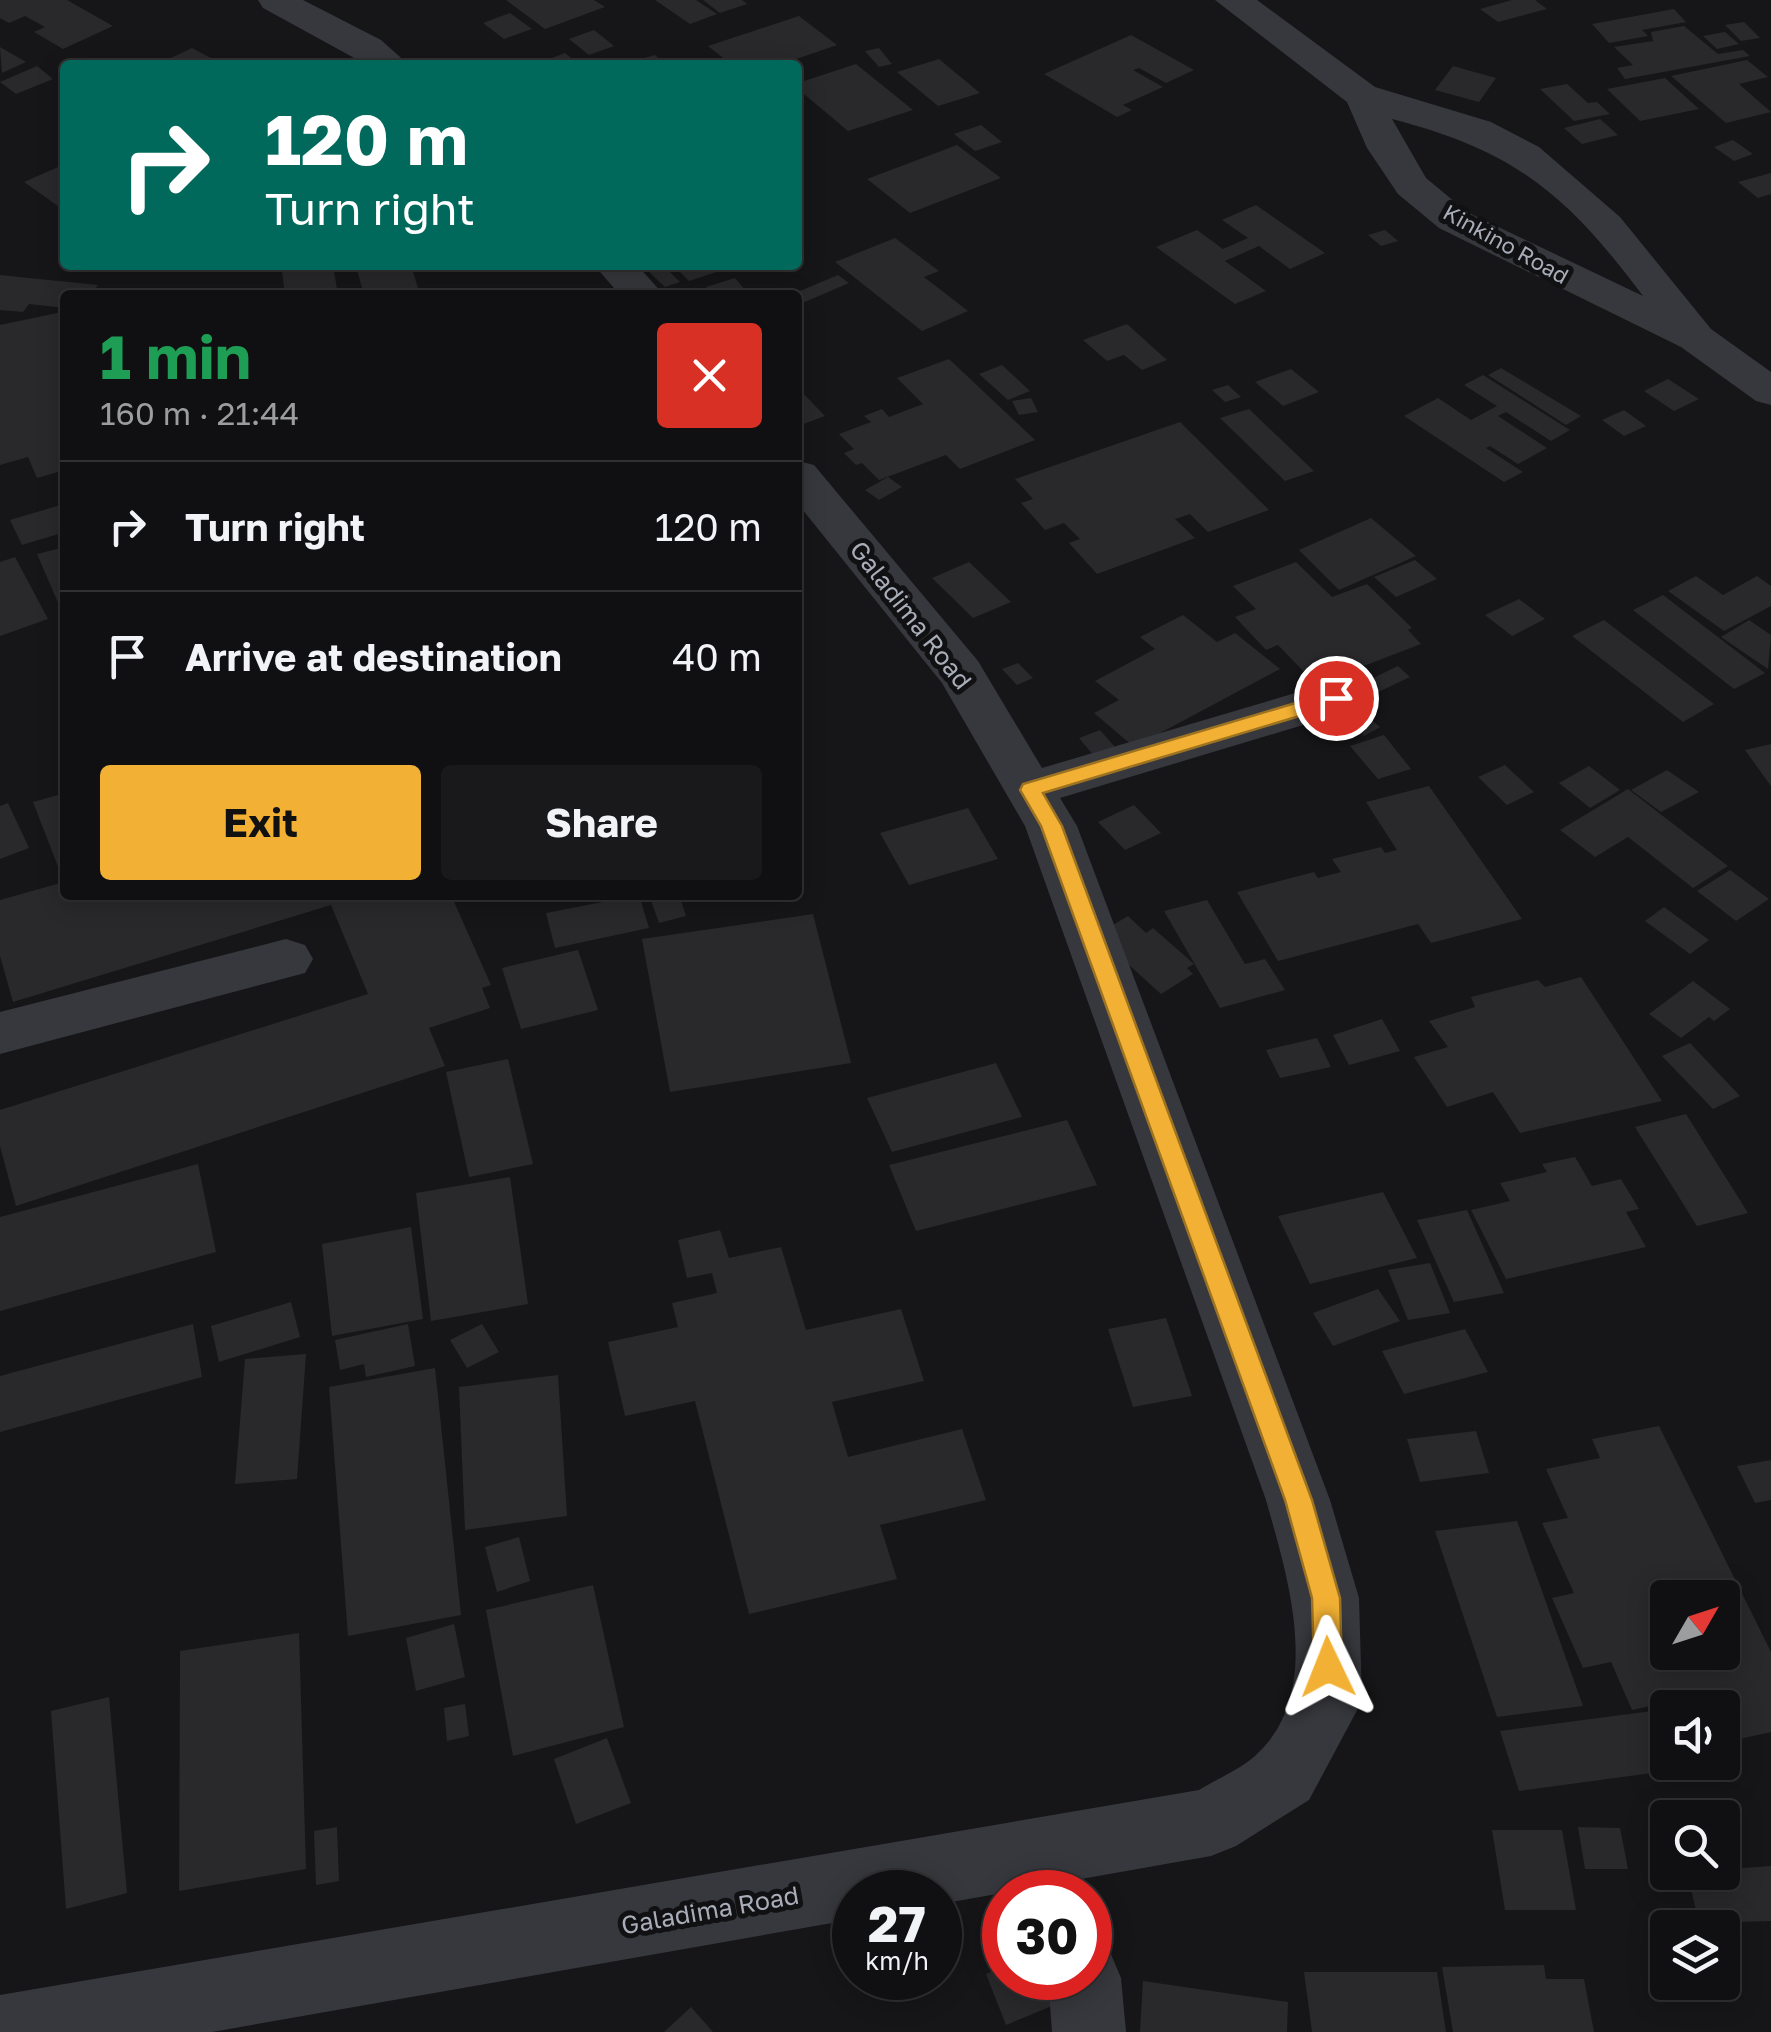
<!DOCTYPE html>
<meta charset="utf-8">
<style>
body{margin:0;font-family:"Golos Text",sans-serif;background:#19191b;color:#f1f3f6;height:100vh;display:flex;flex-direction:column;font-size:38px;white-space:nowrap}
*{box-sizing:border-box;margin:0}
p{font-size:32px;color:#9c9d9f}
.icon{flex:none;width:55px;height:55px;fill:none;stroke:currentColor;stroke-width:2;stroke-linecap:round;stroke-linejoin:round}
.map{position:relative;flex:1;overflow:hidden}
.drawer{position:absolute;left:60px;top:290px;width:742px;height:610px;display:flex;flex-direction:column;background:#101012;border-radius:10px;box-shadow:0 5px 25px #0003,0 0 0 2px #303032}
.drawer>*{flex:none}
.hud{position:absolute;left:60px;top:60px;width:742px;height:210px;border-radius:10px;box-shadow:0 5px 25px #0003,0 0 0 2px #303032;background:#00695c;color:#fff;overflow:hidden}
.needle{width:65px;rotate:51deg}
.fabs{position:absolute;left:1650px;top:1580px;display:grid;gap:20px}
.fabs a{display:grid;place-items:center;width:90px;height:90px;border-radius:10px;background:#101012;box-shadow:0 5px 25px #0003,0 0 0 2px #303032;font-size:50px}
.speed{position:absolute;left:832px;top:1870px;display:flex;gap:20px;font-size:50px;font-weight:700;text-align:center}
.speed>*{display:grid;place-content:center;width:130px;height:130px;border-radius:50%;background:#101012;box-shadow:0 5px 25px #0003,0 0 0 2px #303032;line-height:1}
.speed small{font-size:25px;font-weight:400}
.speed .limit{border:15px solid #d22;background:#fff;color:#111}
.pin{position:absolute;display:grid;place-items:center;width:85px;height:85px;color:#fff;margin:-42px;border:5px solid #fff;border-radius:50%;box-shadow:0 2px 10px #0007}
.me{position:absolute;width:110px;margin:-55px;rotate:358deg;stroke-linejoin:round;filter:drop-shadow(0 0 8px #0008)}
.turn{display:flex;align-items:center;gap:35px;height:210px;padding:0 40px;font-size:45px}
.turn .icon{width:130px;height:130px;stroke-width:2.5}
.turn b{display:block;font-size:70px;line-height:85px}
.round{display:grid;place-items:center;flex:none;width:105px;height:105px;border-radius:10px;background:#19191b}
.headline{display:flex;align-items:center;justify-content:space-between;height:170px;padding:0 40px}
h1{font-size:60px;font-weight:700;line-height:75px;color:#1e9e55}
.cta{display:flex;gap:20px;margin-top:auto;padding:20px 40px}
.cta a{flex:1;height:115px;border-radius:10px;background:#f2b134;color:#111;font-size:40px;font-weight:700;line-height:115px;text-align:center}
.cta a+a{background:#19191b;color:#f1f3f6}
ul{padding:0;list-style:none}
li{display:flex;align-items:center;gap:30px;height:130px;padding:0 40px;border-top:2px solid #303032}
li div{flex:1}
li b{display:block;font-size:38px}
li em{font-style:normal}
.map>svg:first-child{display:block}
.building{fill:#29292c;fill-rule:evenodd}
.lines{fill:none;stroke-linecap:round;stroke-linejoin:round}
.minor{fill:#37383d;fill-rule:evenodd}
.route{fill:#f2b134;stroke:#9d7322;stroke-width:2.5}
.labels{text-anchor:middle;stroke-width:10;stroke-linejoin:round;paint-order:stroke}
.far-street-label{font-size:22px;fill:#a8adb8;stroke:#111113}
.street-label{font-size:25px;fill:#a8adb8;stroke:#111113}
</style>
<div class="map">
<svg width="1771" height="2032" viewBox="0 0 1771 2032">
<rect width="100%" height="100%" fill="#161618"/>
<path class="building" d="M0 0H67L113 26 63 49 34 32 45 27 25 16 9 23 0 18Z
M506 0H594L605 7 545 29Z
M655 0H696L717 14 690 24Z
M703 0H742L747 4 720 13Z
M1512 0H1535L1547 9 1498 22 1480 9Z
M1674 9 1686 22 1642 30 1648 36 1609 43 1592 24Z
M510 13 532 29 504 39 483 23Z
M799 16 837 45 779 65H732L708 46Z
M1744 22 1760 38 1741 41 1725 25Z
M1684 26 1718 54 1743 50 1750 56 1625 79 1617 68 1633 65 1614 47 1653 41 1651 32Z
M594 30 614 46 589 55 569 39Z
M1725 32 1739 44 1717 49 1703 36Z
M1131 35 1194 70 1166 83 1139 68 1133 70 1163 87 1123 105 1132 110 1117 117 1044 74Z
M0 47 26 62 2 73Z
M192 48 224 65H156Z
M879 48 892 64 879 67 865 51Z
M565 53 580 65H534Z
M655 55 666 65H623V64Z
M939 59 980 93 938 106 897 72Z
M1747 60 1768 77 1739 84 1771 112 1726 123 1671 76Z
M856 64 913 110 848 131 798 89V83Z
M37 66 53 79 16 94 0 82Z
M1453 66 1496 78 1479 102 1435 90Z
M1665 78 1699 109 1640 121 1607 89Z
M1567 84 1588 103 1597 102 1610 114 1574 121 1540 89Z
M1600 119 1618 135 1582 144 1564 128Z
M981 125 1002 142 975 151 954 134Z
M1733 140 1753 154 1734 161 1714 147Z
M957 145 1001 178 910 213 867 179Z
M65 164V211L24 182Z
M1771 173V194L1758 198 1738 182Z
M1256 205 1325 253 1290 269 1259 246 1225 261 1266 291 1235 304 1156 247 1197 230 1223 249 1248 238 1222 220Z
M1385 230 1398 241 1381 246 1368 235Z
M895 238 939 271 924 277 968 311 922 331 835 262Z
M333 265 338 295H285L282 271Z
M411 265 420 295H364L356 266Z
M673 265H735V266L689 281Z
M664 266 680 282 665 287 648 271Z
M0 275 98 285 91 295H65V308L29 304 23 312 0 310Z
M838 275 849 283 805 302 790 295Z
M735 278 746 291 713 295 706 287Z
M62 312 65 470 37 478 28 457 0 465V325Z
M1127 324 1167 360 1142 370 1124 355 1107 361 1083 340Z
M949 359 1035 440 960 469 946 455 879 480 862 463 856 465 844 453 854 449 839 434 871 422 864 416 882 409 889 417 923 404 897 378Z
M1002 365 1030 391 1008 400 979 374Z
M1501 368 1581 416 1566 425 1488 375Z
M1291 369 1319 392 1283 406 1255 382Z
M1483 375 1570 430 1551 441 1506 412 1498 416 1547 448 1518 464 1490 446 1486 448 1523 472 1504 482 1404 416 1438 398 1471 420 1497 406 1464 385Z
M1668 379 1699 399 1674 411 1644 391Z
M1228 385 1241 397 1225 402 1212 390Z
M798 388 825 416 798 426Z
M1031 398 1038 412 1019 415 1012 401Z
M1249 409 1314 471 1285 481 1220 418Z
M1624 410 1646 426 1624 436 1602 420Z
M1180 422 1269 510 1208 532 1190 514 1175 519 1195 538 1097 574 1069 543 1080 539 1064 523 1045 530 1021 503 1033 499 1015 479Z
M888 477 902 487 879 500 865 490Z
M64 504 65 532 22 545 10 520Z
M1371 518 1416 556 1339 590 1299 550Z
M65 547V603L59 605 37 554Z
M15 557 48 619 0 636V562Z
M1415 560 1437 579 1396 597 1374 577Z
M969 562 1011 602 973 618 932 578Z
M1296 562 1332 597 1367 584 1412 628 1408 630 1421 644 1348 672 1337 661 1306 674 1278 645 1266 650 1235 617 1256 609 1233 586Z
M1696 576 1723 595 1757 576 1771 586V606L1724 631 1668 591Z
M1663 595 1765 673 1734 689 1633 610Z
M1519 599 1545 619 1512 636 1485 615Z
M1183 615 1217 642 1235 633 1280 669 1134 747 1094 713 1119 700 1095 681 1155 649 1140 637Z
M1604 620 1714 704 1683 722 1572 636Z
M1749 620 1771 635 1768 669 1721 637Z
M1018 663 1033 678 1017 685 1002 669Z
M1398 666 1410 677 1374 694 1363 683Z
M1365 714 1380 727 1364 736 1348 722Z
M1100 730 1122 755 1100 763 1079 738Z
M1384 735 1411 769 1378 779 1350 746Z
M1771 744V786L1745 750Z
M1505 765 1534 792 1507 805 1478 777Z
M1589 766 1620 790 1590 808 1559 783Z
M1667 770 1699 792 1661 812 1631 790Z
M1429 786 1522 919 1431 943 1418 924 1278 961 1237 892 1314 872 1318 878 1341 872 1332 859 1381 847 1385 853 1397 850 1366 802Z
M1628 789 1659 813 1728 866 1693 888 1628 837 1595 857 1560 830Z
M65 793V895H451L491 985 482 988 490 1008 429 1028 445 1066 16 1206 0 1146V1110L368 994 331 905 13 1002 0 956V900L64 882 33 802Z
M8 803 29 848 0 859V806Z
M1134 805 1161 833 1125 850 1098 822Z
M968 808 998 859 909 885 880 833Z
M1730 870 1769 899 1736 921 1697 891Z
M639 895 649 928 555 948 546 913Z
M649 895H679L686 916 659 923Z
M1207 900 1245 964 1265 959 1285 990 1220 1008 1164 911Z
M1664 907 1709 940 1690 954 1645 921Z
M813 914 851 1063 670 1092 642 939Z
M1128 916 1146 933 1153 928 1194 964 1187 968 1193 974 1161 994 1096 935Z
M578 950 598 1010 521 1029 502 968Z
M1581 977 1662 1101 1520 1133 1493 1092 1447 1107 1414 1057 1448 1047 1429 1021 1475 1007 1471 997 1538 980 1545 987Z
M1693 981 1730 1009 1714 1021 1709 1017 1681 1038 1649 1014Z
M1382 1019 1400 1051 1349 1065 1333 1035Z
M1317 1038 1331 1067 1280 1078 1266 1050Z
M1690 1043 1740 1096 1713 1109 1662 1056Z
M508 1059 533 1164 469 1177 446 1072Z
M996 1063 1022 1117 892 1152 867 1098Z
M1686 1114 1748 1213 1697 1226 1635 1127Z
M1067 1120 1097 1185 916 1231 889 1165Z
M1575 1157 1592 1186 1621 1179 1639 1209 1626 1212 1646 1247 1506 1279 1471 1210 1510 1201 1500 1183 1547 1172 1542 1164Z
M198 1164 216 1252 0 1311V1217Z
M510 1177 528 1304 431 1321 416 1193Z
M1383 1192 1417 1258 1310 1284 1278 1216Z
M1467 1210 1504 1293 1454 1302 1417 1220Z
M411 1227 423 1319 332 1336 322 1244Z
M720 1230 729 1258 781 1247 806 1330 901 1309 924 1381 832 1402 848 1457 962 1429 986 1500 880 1525 897 1579 749 1614 695 1401 625 1416 608 1342 678 1327 672 1303 717 1293 712 1273 687 1278 678 1240Z
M1430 1263 1450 1313 1408 1320 1388 1270Z
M1378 1289 1400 1321 1333 1346 1313 1313Z
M291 1302 300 1337 219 1362 211 1326Z
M1166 1318 1192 1396 1133 1407 1108 1329Z
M193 1324 202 1377 0 1432V1376Z
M408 1324 415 1366 366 1377 364 1364 340 1370 335 1340Z
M482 1324 499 1352 467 1368 450 1340Z
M1465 1329 1488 1372 1404 1394 1382 1351Z
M306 1354 297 1479 235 1484 245 1359Z
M435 1368 461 1615 348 1636 329 1387Z
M558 1375 567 1516 465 1530 459 1387Z
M1659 1426 1771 1652V1732L1722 1743V1708H1672L1669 1702 1632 1710 1611 1662 1583 1668 1552 1598 1574 1593 1542 1523 1568 1518 1546 1469 1600 1458 1592 1439ZM1668 1598H1722V1652H1668Z
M1476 1431 1489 1473 1420 1482 1407 1439Z
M1771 1460V1500L1755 1503 1737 1466Z
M1517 1521 1583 1706 1497 1717 1435 1531Z
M519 1537 530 1581 497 1592 485 1547Z
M593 1585 624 1727 513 1756 486 1610Z
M454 1624 465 1677 416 1691 406 1638Z
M299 1633 306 1869 179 1891 180 1651Z
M109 1697 127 1893 66 1909 51 1711Z
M465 1704 469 1736 447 1741 444 1708Z
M1652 1711 1674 1770 1519 1791 1500 1731Z
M607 1738 631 1803 576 1824 554 1759Z
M337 1827 339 1881 316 1885 314 1831Z
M1578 1827 1620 1828 1628 1869H1585Z
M1492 1830H1562L1576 1910H1505Z
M1771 1866V1921L1699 1923 1687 1872Z
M1544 1965 1546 1979H1584L1594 2032H1453L1442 1967Z
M1005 1966V1978H1040L1052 2006 1006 2025 986 1974Z
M1304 1972H1437L1446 2032H1312Z
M1143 1981 1288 2002 1287 2032H1140Z
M691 2007 713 2032H664Z"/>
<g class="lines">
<path class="minor" d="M258 0H303L381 40 409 65H367L263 8Z
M1215 0H1257L1375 87 1491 122 1539 147 1620 217 1711 329 1771 372V405L1756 401 1681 347 1439 228 1398 194 1367 148 1347 102ZM1392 119C1516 151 1567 195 1643 296L1467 212 1426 178Z
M594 265H637L664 295H620Z
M798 461 814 465 978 661 1042 768 1336 681 1353 686 1360 698 1353 710 1060 798 1077 826 1330 1500 1359 1598 1362 1701 1309 1800 1236 1846 1211 1856 940 1904V1892H855V1919L212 2032H0V1995L1199 1790C1218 1778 1244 1768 1259 1752 1324 1689 1287 1575 1266 1500L1025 826 942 683 798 504Z
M286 939 305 945 313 959 305 973 0 1054V1012Z
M1090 1944 1110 1952 1121 1978 1126 2032H1052L1048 1978H1090Z"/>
</g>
<path class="route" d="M1336 691 1343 693V703L1043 793 1062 826 1312 1500 1340 1598 1342 1667 1338 1676 1328 1680 1318 1676 1314 1667 1312 1598 1285 1500 1041 826 1020 790 1023 784Z"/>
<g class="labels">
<g class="far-street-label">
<text transform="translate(1506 244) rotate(29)" y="8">Kinkino Road</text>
</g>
<g class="street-label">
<text transform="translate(911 615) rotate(52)" y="9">Galadima Road</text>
<text transform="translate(710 1910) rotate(-10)" y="9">Galadima Road</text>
</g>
</g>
</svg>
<div class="fabs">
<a><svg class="needle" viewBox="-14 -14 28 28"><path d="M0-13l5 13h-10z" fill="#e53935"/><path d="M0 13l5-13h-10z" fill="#9c9d9f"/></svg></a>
<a><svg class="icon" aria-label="sound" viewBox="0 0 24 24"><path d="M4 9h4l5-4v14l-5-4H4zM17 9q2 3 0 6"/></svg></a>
<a><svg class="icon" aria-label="search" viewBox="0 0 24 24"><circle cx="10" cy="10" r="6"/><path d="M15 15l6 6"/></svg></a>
<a><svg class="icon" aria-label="layers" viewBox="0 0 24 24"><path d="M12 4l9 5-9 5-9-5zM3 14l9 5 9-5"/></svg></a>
</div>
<div class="speed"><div>27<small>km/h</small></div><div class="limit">30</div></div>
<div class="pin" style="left:1336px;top:698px;background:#d93025"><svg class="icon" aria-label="arrive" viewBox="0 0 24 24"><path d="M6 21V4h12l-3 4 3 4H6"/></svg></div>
<svg class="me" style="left:1328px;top:1667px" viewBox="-20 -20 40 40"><path d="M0-17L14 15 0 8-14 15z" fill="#f2b134" stroke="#fff" stroke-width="4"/></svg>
<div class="hud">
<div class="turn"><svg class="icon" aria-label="right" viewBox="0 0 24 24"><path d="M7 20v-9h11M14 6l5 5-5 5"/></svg><div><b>120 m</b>Turn right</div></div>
</div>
<section class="drawer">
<div class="headline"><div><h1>1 min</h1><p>160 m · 21:44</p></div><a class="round" style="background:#d93025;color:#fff"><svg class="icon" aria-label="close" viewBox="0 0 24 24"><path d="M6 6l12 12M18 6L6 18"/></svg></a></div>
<ul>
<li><svg class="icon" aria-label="right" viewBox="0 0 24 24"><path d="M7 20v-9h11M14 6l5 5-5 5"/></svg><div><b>Turn right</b></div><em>120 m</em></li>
<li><svg class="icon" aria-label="arrive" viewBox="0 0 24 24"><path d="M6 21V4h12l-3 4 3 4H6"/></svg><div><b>Arrive at destination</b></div><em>40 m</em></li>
</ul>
<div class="cta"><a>Exit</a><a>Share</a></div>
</section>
</div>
